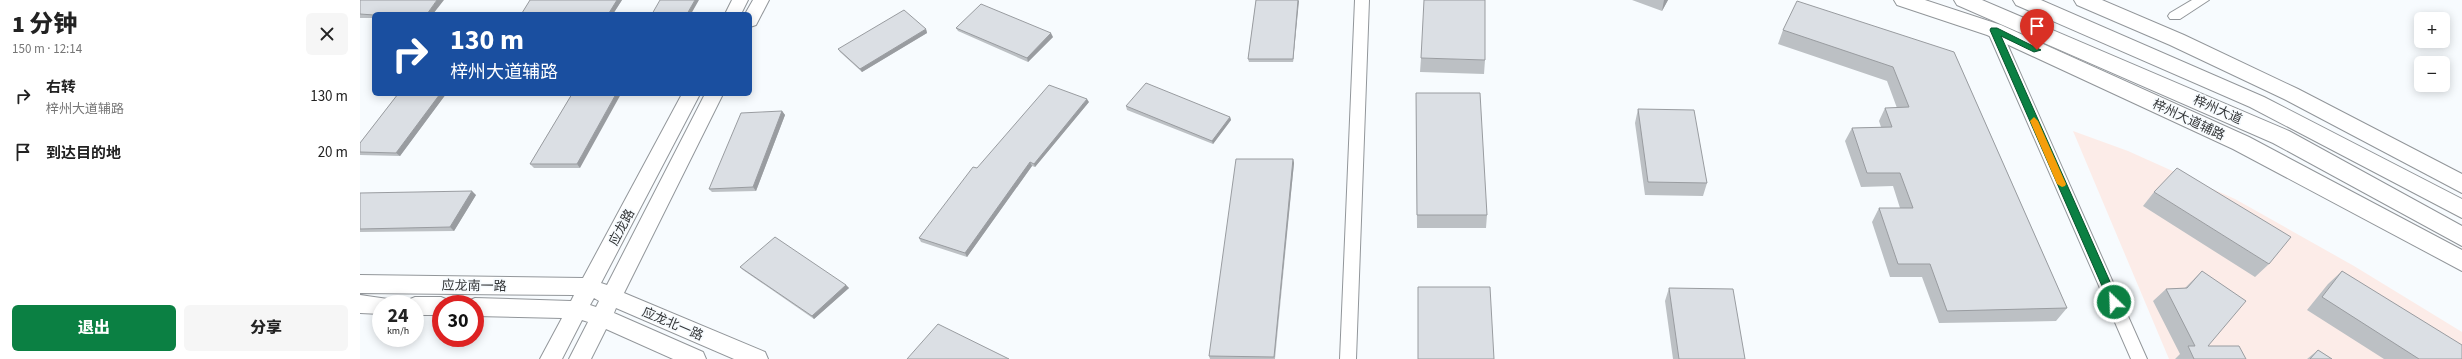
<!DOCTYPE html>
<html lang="zh">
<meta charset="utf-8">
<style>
body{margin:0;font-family:"Source Sans 3","Noto Sans SC",sans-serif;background:#f6f6f6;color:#222;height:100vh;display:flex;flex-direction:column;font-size:15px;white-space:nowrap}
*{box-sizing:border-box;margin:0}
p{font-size:13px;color:#767676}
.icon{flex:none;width:22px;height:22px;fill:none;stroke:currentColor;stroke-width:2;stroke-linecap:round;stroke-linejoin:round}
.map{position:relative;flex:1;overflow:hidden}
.drawer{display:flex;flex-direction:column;background:#fff;width:360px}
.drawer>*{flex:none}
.hud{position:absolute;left:12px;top:12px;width:380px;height:84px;border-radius:6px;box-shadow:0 2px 10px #0003;background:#1a4fa0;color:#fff;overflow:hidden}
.controls{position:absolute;left:2054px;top:12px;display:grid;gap:8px}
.controls a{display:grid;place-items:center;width:36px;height:36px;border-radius:6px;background:#fff;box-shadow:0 2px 10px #0003;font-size:20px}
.speed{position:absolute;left:12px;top:295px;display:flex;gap:8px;font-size:20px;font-weight:700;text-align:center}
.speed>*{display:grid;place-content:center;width:52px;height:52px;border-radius:50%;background:#fff;box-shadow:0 2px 10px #0003;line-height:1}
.speed small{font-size:10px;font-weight:400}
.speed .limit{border:6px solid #d22;background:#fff;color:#111}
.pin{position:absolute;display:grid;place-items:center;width:34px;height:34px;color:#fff;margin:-41px -17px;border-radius:50% 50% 50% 0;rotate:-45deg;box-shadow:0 0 4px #0007}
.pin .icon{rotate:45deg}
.me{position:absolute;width:44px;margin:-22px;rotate:336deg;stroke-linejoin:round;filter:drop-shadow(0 0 3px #0008)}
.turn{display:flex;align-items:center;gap:14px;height:84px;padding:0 12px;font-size:18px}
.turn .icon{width:52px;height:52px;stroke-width:2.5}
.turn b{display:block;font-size:28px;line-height:34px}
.round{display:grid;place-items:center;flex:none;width:42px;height:42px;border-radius:6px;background:#f6f6f6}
.overview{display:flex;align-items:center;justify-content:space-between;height:68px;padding:0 12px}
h1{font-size:24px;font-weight:800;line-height:30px}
.primary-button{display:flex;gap:8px;margin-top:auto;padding:8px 12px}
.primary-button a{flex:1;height:46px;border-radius:6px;background:#0b8043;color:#fff;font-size:16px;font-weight:800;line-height:46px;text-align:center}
.primary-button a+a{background:#f6f6f6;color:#222}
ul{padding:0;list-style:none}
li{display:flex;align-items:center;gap:12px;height:56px;padding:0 12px}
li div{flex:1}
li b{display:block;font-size:15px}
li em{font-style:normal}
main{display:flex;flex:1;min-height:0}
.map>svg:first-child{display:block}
.commercial{fill:#fcece8}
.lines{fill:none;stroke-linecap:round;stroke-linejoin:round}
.minor-casing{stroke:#92969a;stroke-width:2}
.tertiary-casing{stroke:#92969a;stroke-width:2}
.secondary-casing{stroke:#92969a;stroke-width:2}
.trunk-casing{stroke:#92969a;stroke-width:2}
.minor{fill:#fff;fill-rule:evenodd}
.tertiary{fill:#fff;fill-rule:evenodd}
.secondary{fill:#fff;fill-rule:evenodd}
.trunk{fill:#fff;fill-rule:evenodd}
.wall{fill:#bcc0c4}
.shaded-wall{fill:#999ca0}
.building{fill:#dbdfe4;stroke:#999ca0}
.route{fill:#0b8043;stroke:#07532c}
.slow{fill:#f59e0b}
.labels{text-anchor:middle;stroke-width:3.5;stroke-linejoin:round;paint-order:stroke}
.street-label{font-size:13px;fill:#333537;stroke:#f7fbfe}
</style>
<main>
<section class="drawer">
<div class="overview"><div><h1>1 分钟</h1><p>150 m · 12:14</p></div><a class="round"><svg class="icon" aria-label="close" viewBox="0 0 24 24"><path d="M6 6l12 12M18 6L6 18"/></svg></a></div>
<ul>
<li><svg class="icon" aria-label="right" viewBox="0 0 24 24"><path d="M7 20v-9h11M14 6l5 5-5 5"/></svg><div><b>右转</b><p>梓州大道辅路</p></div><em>130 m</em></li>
<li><svg class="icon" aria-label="arrive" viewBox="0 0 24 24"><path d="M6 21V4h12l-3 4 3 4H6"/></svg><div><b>到达目的地</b></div><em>20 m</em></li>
</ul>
<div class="primary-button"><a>退出</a><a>分享</a></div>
</section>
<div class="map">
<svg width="2102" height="359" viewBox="0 0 2102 359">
<rect width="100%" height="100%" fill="#f7fbfe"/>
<path class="commercial" d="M1713 131 1768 151 1875 199 1994 266 2102 332V359H1809Z"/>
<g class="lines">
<g class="minor-casing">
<path id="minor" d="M995 0H1009L996 359H980Z
M1832 0H1849L1820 19H1810L1808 16 1810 13Z
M1634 25 1641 30 1787 359H1771L1627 30Z"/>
</g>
<g class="tertiary-casing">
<path id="tertiary" d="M372 0H388L381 14H365Z
M393 0H409L396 25 390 27V14H385Z
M322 94H340L241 283 247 285 345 94H363L264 293 405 352 408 359H374L256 308 254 313 343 352 346 359H313L246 329 231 359H209L228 322 222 320 202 359H180L202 318 115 316V304H106L108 301 115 298 211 301 214 295 0 293V275L223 278ZM234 298 239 301 236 307 230 305Z
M0 295 28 299 31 304H21V314L0 313Z
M55 297H81L88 300 90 304H81V315H55V304H46L48 300Z"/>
</g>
<g class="secondary-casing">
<path id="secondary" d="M1534 0H1565L1641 25 1889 137 2102 250V271L1873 149 1627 35 1537 5Z
M1714 0H1742L1824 35 1938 89 2102 174V193L1924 99 1810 45 1717 5Z"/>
</g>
<g class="trunk-casing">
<path id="trunk" d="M1594 0H1622L1929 131 2102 226V246L1913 143 1597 5Z
M1653 0H1681L1904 97 2102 199V218L1890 107 1656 5Z"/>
</g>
<use href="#minor" class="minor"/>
<use href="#tertiary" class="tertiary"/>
<use href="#secondary" class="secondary"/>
<use href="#trunk" class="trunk"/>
</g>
<path class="wall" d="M0 0 14 14V18H0Z
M170 0H262L253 14H163L162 13Z
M896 0H938L933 62H889L888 59Z
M1272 0H1308L1302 11Z
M596 28 693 37 668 62 598 31Z
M566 29 567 33 502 72 480 52 478 49Z
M1423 30 1594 52 1707 308 1696 321 1579 323 1562 277H1530L1512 222 1519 208H1540L1533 186 1501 187 1485 141 1492 128 1521 127 1519 121 1525 108H1537L1527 81 1418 44Z
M1061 58 1125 60 1124 74 1060 72Z
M1056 93 1127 215 1126 228H1057Z
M38 94H86L40 156 0 155V143Z
M212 94 220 168H174L170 164Z
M729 102 675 167 672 166 607 257 561 242 559 238 617 168Z
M766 106 870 117 871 120 853 144 767 110Z
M1278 109 1347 183 1343 196 1285 195 1275 123Z
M422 111 425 115 396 191 352 192 349 189Z
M933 159 934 163 915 359H850L849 356Z
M1794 192 1909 264 1895 277 1783 206Z
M0 193 116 195 94 231 0 232Z
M380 267 486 285 489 288 454 319 383 270Z
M1842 271 1848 346 1886 359H1815L1820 354 1793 301 1806 289 1825 288Z
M1982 271 2102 359H2024L1947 310 1968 284Z
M1309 288 1385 359H1313L1305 301Z
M1958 350 1972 359H1947Z"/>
<path class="shaded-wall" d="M77 0H84L73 14H67Z
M257 0H262L253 14H250L249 13Z
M335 0H339L331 14H327Z
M938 0 939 1 933 62V59Z
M1304 0H1308L1302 11Z
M566 29 567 33 502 72 500 69Z
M691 33 693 37 668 62 667 58Z
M80 94H86L40 156 36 153Z
M256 94H261L220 168 217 164Z
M727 99 729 102 675 167 674 164Z
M422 111 425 115 396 191 393 187Z
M870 117 871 120 853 144 852 141Z
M933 159 934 163 914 359V357Z
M670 162 672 166 607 257 605 253Z
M112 191 116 195 94 231 90 227Z
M486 285 489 288 454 319 452 316Z"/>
<path class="building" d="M0 0H77L67 14H14V15L0 14Z
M170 0H257L249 13H162Z
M300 0H335L327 14H292Z
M896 0H938L933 59H888Z
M1064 0H1125V60L1061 58Z
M1437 1 1594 52 1707 308 1587 311 1570 264H1538L1519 208H1553L1540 173H1507L1492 128 1532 127 1525 108 1549 107 1533 67 1423 30Z
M621 4 691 33 667 58 596 28Z
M544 10 566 29 500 69 478 49Z
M786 83 870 117 852 141 766 106Z
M689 85 727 99 674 164 670 162 605 253 559 238 613 167 617 168Z
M1056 93H1120L1127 215H1057Z
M38 94H80L36 153 0 152V143Z
M212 94H256L217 164H170Z
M1278 109 1334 110 1347 183 1288 182Z
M422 111 393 187 349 189 381 113Z
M876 159H933L914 357 849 356Z
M1817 168 1931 237 1909 264 1794 192Z
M112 191 90 227 0 229V193Z
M415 237 486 285 452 316 380 267Z
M1842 271 1886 301 1848 346H1879L1886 359H1834L1828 346H1835L1806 289 1827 288Z
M1982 271 2102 345V359H2059L1962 297Z
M1058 287H1130L1134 359H1058Z
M1309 288 1373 289 1385 359H1319Z
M578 324 649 359H547Z
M1958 350 1972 359H1950Z"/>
<path class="route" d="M1631 28H1637L1681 50 1674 52 1641 36 1759 302 1758 305H1751L1749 302 1630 30Z"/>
<path class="slow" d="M1674 117 1678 121 1706 184 1705 186 1702 187 1697 184 1670 121Z"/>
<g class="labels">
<g class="street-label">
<text transform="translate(1858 109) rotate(24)" y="5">梓州大道</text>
<text transform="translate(1829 119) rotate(25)" y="5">梓州大道辅路</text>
<text transform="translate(261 227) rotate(-62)" y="5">应龙路</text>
<text transform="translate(114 285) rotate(1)" y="5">应龙南一路</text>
<text transform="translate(313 323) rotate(23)" y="5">应龙北一路</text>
</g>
</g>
</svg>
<div class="controls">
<a>+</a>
<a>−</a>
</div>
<div class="speed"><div>24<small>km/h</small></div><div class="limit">30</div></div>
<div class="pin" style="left:1677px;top:50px;background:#d93025"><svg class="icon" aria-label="arrive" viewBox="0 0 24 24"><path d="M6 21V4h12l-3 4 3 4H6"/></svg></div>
<svg class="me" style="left:1754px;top:302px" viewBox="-20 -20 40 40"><circle r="17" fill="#0b8043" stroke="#fff" stroke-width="3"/><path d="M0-11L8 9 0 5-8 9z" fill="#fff"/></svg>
<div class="hud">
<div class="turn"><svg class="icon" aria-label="right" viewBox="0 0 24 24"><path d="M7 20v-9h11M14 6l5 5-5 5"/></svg><div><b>130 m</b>梓州大道辅路</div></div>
</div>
</div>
</main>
